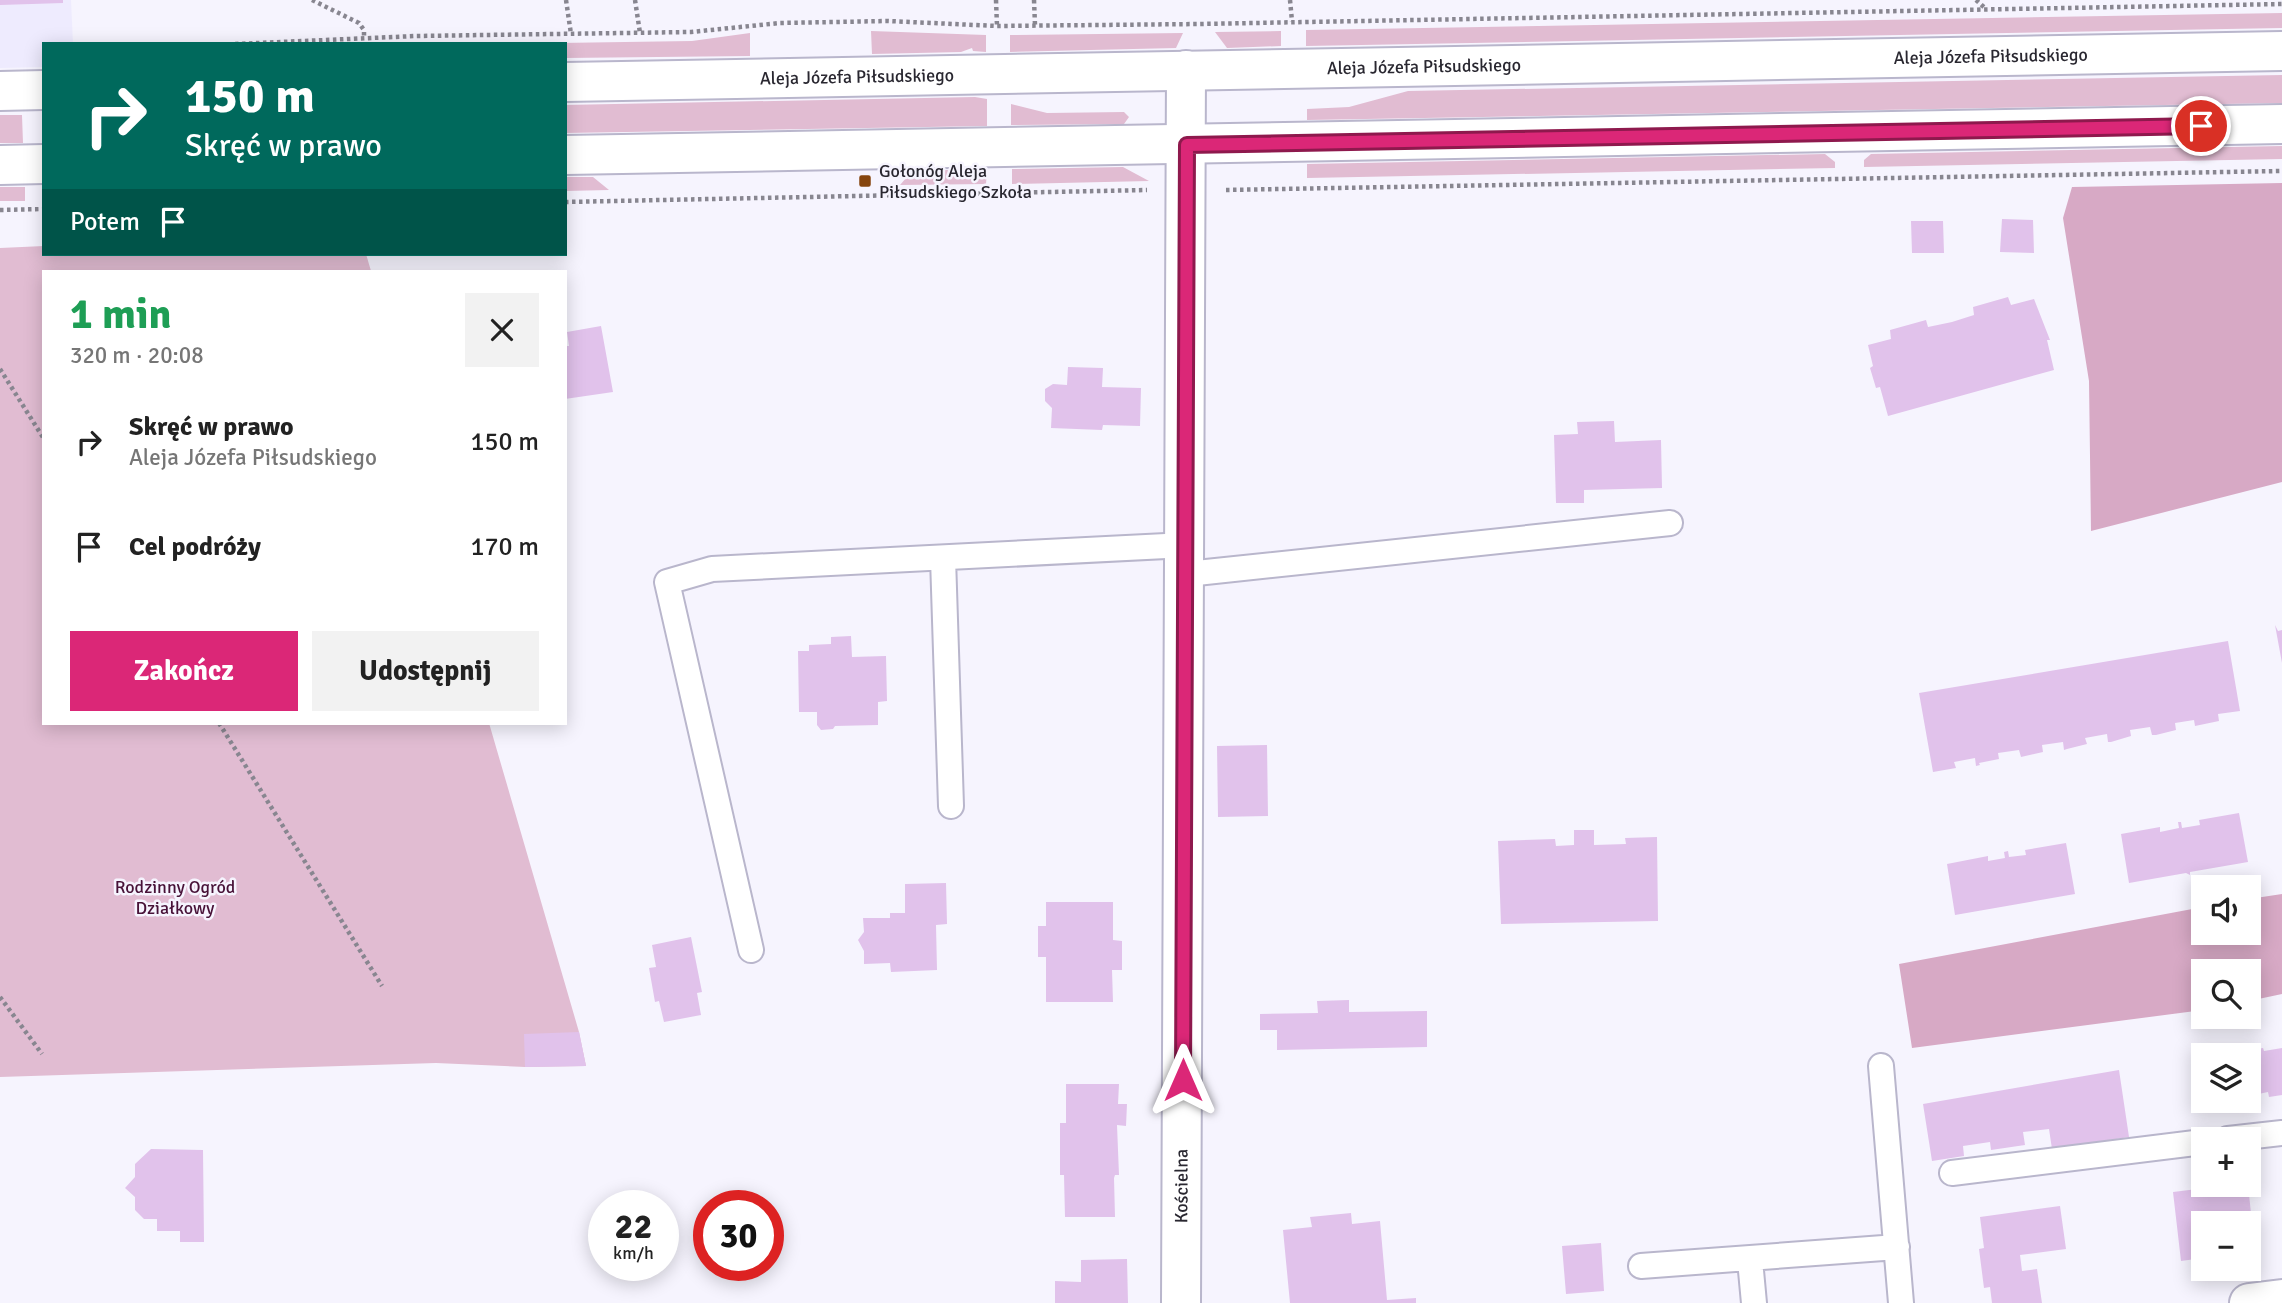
<!DOCTYPE html>
<html lang="pl">
<meta charset="utf-8">
<style>
body{margin:0;font-family:Signika,sans-serif;background:#f2f2f2;color:#222;height:100vh;display:flex;flex-direction:column;font-size:26px;white-space:nowrap}
*{box-sizing:border-box;margin:0}
p{font-size:23px;color:#767676}
.icon{flex:none;width:38px;height:38px;fill:none;stroke:currentColor;stroke-width:2;stroke-linecap:round;stroke-linejoin:round}
.map{position:relative;flex:1;overflow:hidden}
.panel{position:absolute;left:42px;top:270px;width:525px;height:455px;display:flex;flex-direction:column;background:#fff;border-radius:0px;box-shadow:0 4px 18px #0003}
.panel>*{flex:none}
.banner{position:absolute;left:42px;top:42px;width:525px;height:214px;border-radius:0px;box-shadow:0 4px 18px #0003;background:#00695c;color:#fff;overflow:hidden}
.buttons{position:absolute;left:2191px;top:875px;display:grid;gap:14px}
.buttons a{display:grid;place-items:center;width:70px;height:70px;border-radius:0px;background:#fff;box-shadow:0 4px 18px #0003;font-size:35px}
.speed{position:absolute;left:588px;top:1190px;display:flex;gap:14px;font-size:35px;font-weight:700;text-align:center}
.speed>*{display:grid;place-content:center;width:91px;height:91px;border-radius:50%;background:#fff;box-shadow:0 4px 18px #0003;line-height:1}
.speed small{font-size:18px;font-weight:400}
.speed .limit{border:10px solid #d22;background:#fff;color:#111}
.pin{position:absolute;display:grid;place-items:center;width:60px;height:60px;color:#fff;margin:-30px;border:4px solid #fff;border-radius:50%;box-shadow:0 2px 7px #0007}
.me{position:absolute;width:77px;margin:-38px;rotate:0deg;stroke-linejoin:round;filter:drop-shadow(0 0 5px #0008)}
.turn{display:flex;align-items:center;gap:24px;height:147px;padding:0 28px;font-size:32px}
.turn .icon{width:91px;height:91px;stroke-width:2.5}
.turn b{display:block;font-size:49px;line-height:60px}
.then{display:flex;align-items:center;height:66px;padding:0 28px;background:#0003;gap:14px;font-size:26px}
.round{display:grid;place-items:center;flex:none;width:74px;height:74px;border-radius:0px;background:#f2f2f2}
.overview{display:flex;align-items:center;justify-content:space-between;height:119px;padding:0 28px}
h1{font-size:42px;font-weight:800;line-height:52px;color:#1e9e55}
.cta{display:flex;gap:14px;margin-top:auto;padding:14px 28px}
.cta a{flex:1;height:80px;border-radius:0px;background:#db2777;color:#fff;font-size:28px;font-weight:800;line-height:80px;text-align:center}
.cta a+a{background:#f2f2f2;color:#222}
ul{padding:0;list-style:none}
li{display:flex;align-items:center;gap:21px;height:105px;padding:0 28px}
li div{flex:1}
li b{display:block;font-size:26px}
li em{font-style:normal}
.map>svg:first-child{display:block}
.built{fill:#eeebfe}
.green{fill:#e1bcd2}
.forest{fill:#d7a9c5}
.building{fill:#e1c2eb}
.lines{fill:none;stroke-linecap:round;stroke-linejoin:round}
.service-casing{stroke:#b9b6cc;stroke-width:28}
.minor-casing{stroke:#b9b6cc;stroke-width:42}
.tertiary-casing{stroke:#b9b6cc;stroke-width:42}
.path{stroke:#888690;stroke-width:4.5;stroke-dasharray:3.5 3.5;stroke-linecap:butt}
.service{stroke:#fff;stroke-width:24}
.minor{stroke:#fff;stroke-width:38}
.tertiary{stroke:#fff;stroke-width:38}
.route-casing{stroke:#8e194d;stroke-width:18}
.route{stroke:#db2777;stroke-width:12}
.poi-dot{fill:#86450e;stroke:#f6f4fe;stroke-width:2.5}
.labels{text-anchor:middle;stroke-width:5;stroke-linejoin:round;paint-order:stroke}
.street-label{font-size:18px;fill:#292730;stroke:#f6f4fe}
.poi-label{font-size:18px;fill:#292730;stroke:#f6f4fe;text-anchor:start}
.park-label{font-size:18px;fill:#481238;stroke:#f6f4fe}
</style>
<div class="map">
<svg width="2282" height="1303" viewBox="0 0 2282 1303">
<rect width="100%" height="100%" fill="#f6f4fe"/>
<path class="built" d="M0 0H71L73 44H44V67L0 68Z"/>
<path class="green" d="M2282 13V28L1306 46V30Z
M871 31 986 35V52L973 51 972 48 961 52 872 54Z
M1281 31V46L1227 48 1215 32Z
M750 33V56L565 58V44H495L692 41Z
M1183 33 1176 48 1010 52V35Z
M2282 75V103L1307 120V109L1349 107 1408 91Z
M975 97 987 99V126L565 133V105Z
M1011 104 1047 113 1124 112 1129 117 1124 124 1011 125Z
M0 115H22L23 143H0Z
M2282 146V159L1864 167V160L1871 154Z
M1825 154 1835 162V168L1307 178V164Z
M1123 167 1149 181 1012 184V169Z
M913 170H987L986 184 900 185Z
M565 177H593L609 190 565 191Z
M0 187H25V201H0Z
M44 246V254H366L371 271H44V723H489L579 1032 586 1066 525 1067 436 1063 0 1077V248Z"/>
<path class="forest" d="M2282 183V482L2091 531 2089 381 2063 218 2072 187Z
M2282 894V994L2249 1001V971H2203V1010L1912 1048 1899 964 2203 907V933H2249V899Z"/>
<path class="building" d="M0 0H63V3L0 5Z
M2002 219 2033 220 2034 253 2000 252Z
M1911 221H1943L1944 253H1912Z
M2008 297 2011 305 2034 299 2050 340H2047L2054 370 1888 416 1880 387 1876 388 1870 368 1873 366 1868 345 1891 339 1890 330 1926 320 1928 327 1952 322 1974 315 1973 307Z
M601 326 613 392 565 399V346H569L567 332Z
M1068 367 1103 368 1102 387 1141 388 1140 426 1103 425 1102 430 1051 428 1052 408 1045 401V389L1053 384 1067 385Z
M1614 421 1615 442 1661 440 1662 488 1584 490V503H1556L1554 435 1578 434 1577 422Z
M2275 625 2278 631 2282 630V663Z
M851 636 852 657 886 656 887 701 878 702V725L835 726 833 729 821 730 817 725V712H799L798 651H809V645L831 644V637Z
M2228 641 2240 711 2218 714 2219 721 2195 726 2194 720 2175 723 2176 730 2156 735H2152L2150 727 2130 730 2131 736 2111 742H2108L2107 734 2085 738 2087 744 2067 749 2064 750 2063 742 2042 745 2043 752 2021 757 2019 750 1998 753 1999 759 1979 763 1980 765 1976 766 1975 758 1954 762 1956 768 1933 772 1919 693Z
M1267 745 1268 816 1218 817 1217 746Z
M2239 813 2248 862 2190 872V875L2186 873 2129 883 2121 834 2160 827V832L2179 828 2178 822H2181L2182 828 2200 825 2199 820Z
M1574 830H1594V845L1626 844 1625 838 1657 837 1658 921 1501 924 1498 841 1555 839 1556 846 1574 845Z
M2066 843 2075 894 1955 915 1947 864 1988 856V861L2005 858 2004 852 2008 851 2009 857 2026 855 2025 850Z
M946 883 947 924 936 925 937 970 891 972 890 963 864 964V951L858 940 864 932 863 918H890V913H905V884Z
M1046 902H1113V940L1122 941V970H1112L1113 1002H1046V957H1038V926H1046Z
M691 937 702 992 697 993 701 1015 664 1022 659 1001 655 1002 649 968 656 967 652 945Z
M1349 1000V1012L1427 1011V1047L1277 1050V1030H1260V1014L1318 1013 1317 1001Z
M579 1032 586 1066 525 1067 524 1034Z
M2263 1048 2264 1051 2282 1048V1095L2269 1097 2268 1092 2249 1096V1055H2223Z
M2194 1058 2203 1059V1101H2228L2229 1105 2198 1110 2191 1059Z
M2119 1070 2129 1137 2052 1149 2049 1129 2023 1132 2025 1145 1991 1150 1990 1142 1963 1146 1964 1156 1932 1161 1923 1104Z
M1066 1084H1119L1118 1104H1127L1126 1126 1117 1125 1119 1175H1115L1114 1178 1115 1217H1065L1064 1175H1060V1123H1066Z
M151 1149 203 1150 204 1242H180V1231H157V1219H144L135 1210V1197L125 1188 135 1177V1164Z
M2230 1185H2248L2255 1251 2249 1252V1223H2203V1258L2181 1261 2173 1192Z
M2060 1206 2066 1249 2020 1255 2022 1271 2037 1269 2042 1303H1992L1990 1287 1984 1288 1979 1249 1984 1248 1980 1217Z
M1351 1213 1352 1224 1380 1221 1387 1300 1416 1298V1303H1290L1283 1230 1312 1227 1310 1217Z
M1601 1243 1604 1291 1566 1294 1562 1246Z
M1127 1259 1128 1303H1055V1281L1081 1282V1260Z"/>
<g class="lines">
<g class="service-casing">
<path id="service" d="M943 558 951 806
M1187 574 1670 523
M751 950 667 582 712 569 1186 545
M1881 1066 1901 1303
M2228 1139 2282 1133
M1952 1173 2203 1142
M1750 1260 1754 1303
M1641 1266 1897 1247"/>
</g>
<g class="minor-casing">
<g id="minor">
<path id="s1" d="M1181 1303 1186 70"/>
<path d="M2249 1303 2282 1299"/>
</g>
</g>
<g class="tertiary-casing">
<g id="tertiary">
<path id="s2" d="M565 82 2282 51"/>
<path d="M0 91 44 90"/>
<path d="M565 155 2282 124"/>
<path d="M0 165 44 164"/>
</g>
</g>
<path class="path" d="M312 0 359 23 364 30V38
M566 0 571 34
M635 0 640 33
M996 0 997 26
M1034 0 1035 25
M1290 0 1292 21
M1976 0 1985 8
M235 44 416 36 691 32 780 23 888 21 997 26 1199 24 2282 4
M1226 190 2282 171
M565 202 1147 190
M0 210 44 209
M0 369 44 439
M219 723 382 986
M0 997 42 1054"/>
<use href="#service" class="service"/>
<use href="#minor" class="minor"/>
<use href="#tertiary" class="tertiary"/>
</g>
<g class="lines">
<g class="route-casing">
<path id="route" d="M1183 1080 1187 145 2201 126"/>
</g>
<use href="#route" class="route"/>
</g>
<rect class="poi-dot" x="858" y="174" width="14" height="14" rx="3.5"/>
<g class="labels">
<g class="street-label">
<text dy="6" stroke="none"><textPath href="#s2" startOffset="1426">Aleja Józefa Piłsudskiego</textPath></text>
<text dy="6" stroke="none"><textPath href="#s2" startOffset="859">Aleja Józefa Piłsudskiego</textPath></text>
<text dy="6" stroke="none"><textPath href="#s2" startOffset="292">Aleja Józefa Piłsudskiego</textPath></text>
<text dy="6" stroke="none"><textPath href="#s1" startOffset="117">Kościelna</textPath></text>
</g>
<g class="poi-label">
<text x="879" y="177">Gołonóg Aleja<tspan x="879" dy="21">Piłsudskiego Szkoła</tspan></text>
</g>
<g class="park-label">
<text x="175" y="893">Rodzinny Ogród<tspan x="175" dy="21">Działkowy</tspan></text>
</g>
</g>
</svg>
<div class="buttons">
<a><svg class="icon" aria-label="sound" viewBox="0 0 24 24"><path d="M4 9h4l5-4v14l-5-4H4zM17 9q2 3 0 6"/></svg></a>
<a><svg class="icon" aria-label="search" viewBox="0 0 24 24"><circle cx="10" cy="10" r="6"/><path d="M15 15l6 6"/></svg></a>
<a><svg class="icon" aria-label="layers" viewBox="0 0 24 24"><path d="M12 4l9 5-9 5-9-5zM3 14l9 5 9-5"/></svg></a>
<a>+</a>
<a>−</a>
</div>
<div class="speed"><div>22<small>km/h</small></div><div class="limit">30</div></div>
<div class="pin" style="left:2201px;top:126px;background:#d93025"><svg class="icon" aria-label="arrive" viewBox="0 0 24 24"><path d="M6 21V4h12l-3 4 3 4H6"/></svg></div>
<svg class="me" style="left:1183px;top:1080px" viewBox="-20 -20 40 40"><path d="M0-17L14 15 0 8-14 15z" fill="#db2777" stroke="#fff" stroke-width="4"/></svg>
<div class="banner">
<div class="turn"><svg class="icon" aria-label="right" viewBox="0 0 24 24"><path d="M7 20v-9h11M14 6l5 5-5 5"/></svg><div><b>150 m</b>Skręć w prawo</div></div>
<div class="then">Potem<svg class="icon" aria-label="arrive" viewBox="0 0 24 24"><path d="M6 21V4h12l-3 4 3 4H6"/></svg></div>
</div>
<section class="panel">
<div class="overview"><div><h1>1 min</h1><p>320 m · 20:08</p></div><a class="round"><svg class="icon" aria-label="close" viewBox="0 0 24 24"><path d="M6 6l12 12M18 6L6 18"/></svg></a></div>
<ul>
<li><svg class="icon" aria-label="right" viewBox="0 0 24 24"><path d="M7 20v-9h11M14 6l5 5-5 5"/></svg><div><b>Skręć w prawo</b><p>Aleja Józefa Piłsudskiego</p></div><em>150 m</em></li>
<li><svg class="icon" aria-label="arrive" viewBox="0 0 24 24"><path d="M6 21V4h12l-3 4 3 4H6"/></svg><div><b>Cel podróży</b></div><em>170 m</em></li>
</ul>
<div class="cta"><a>Zakończ</a><a>Udostępnij</a></div>
</section>
</div>
